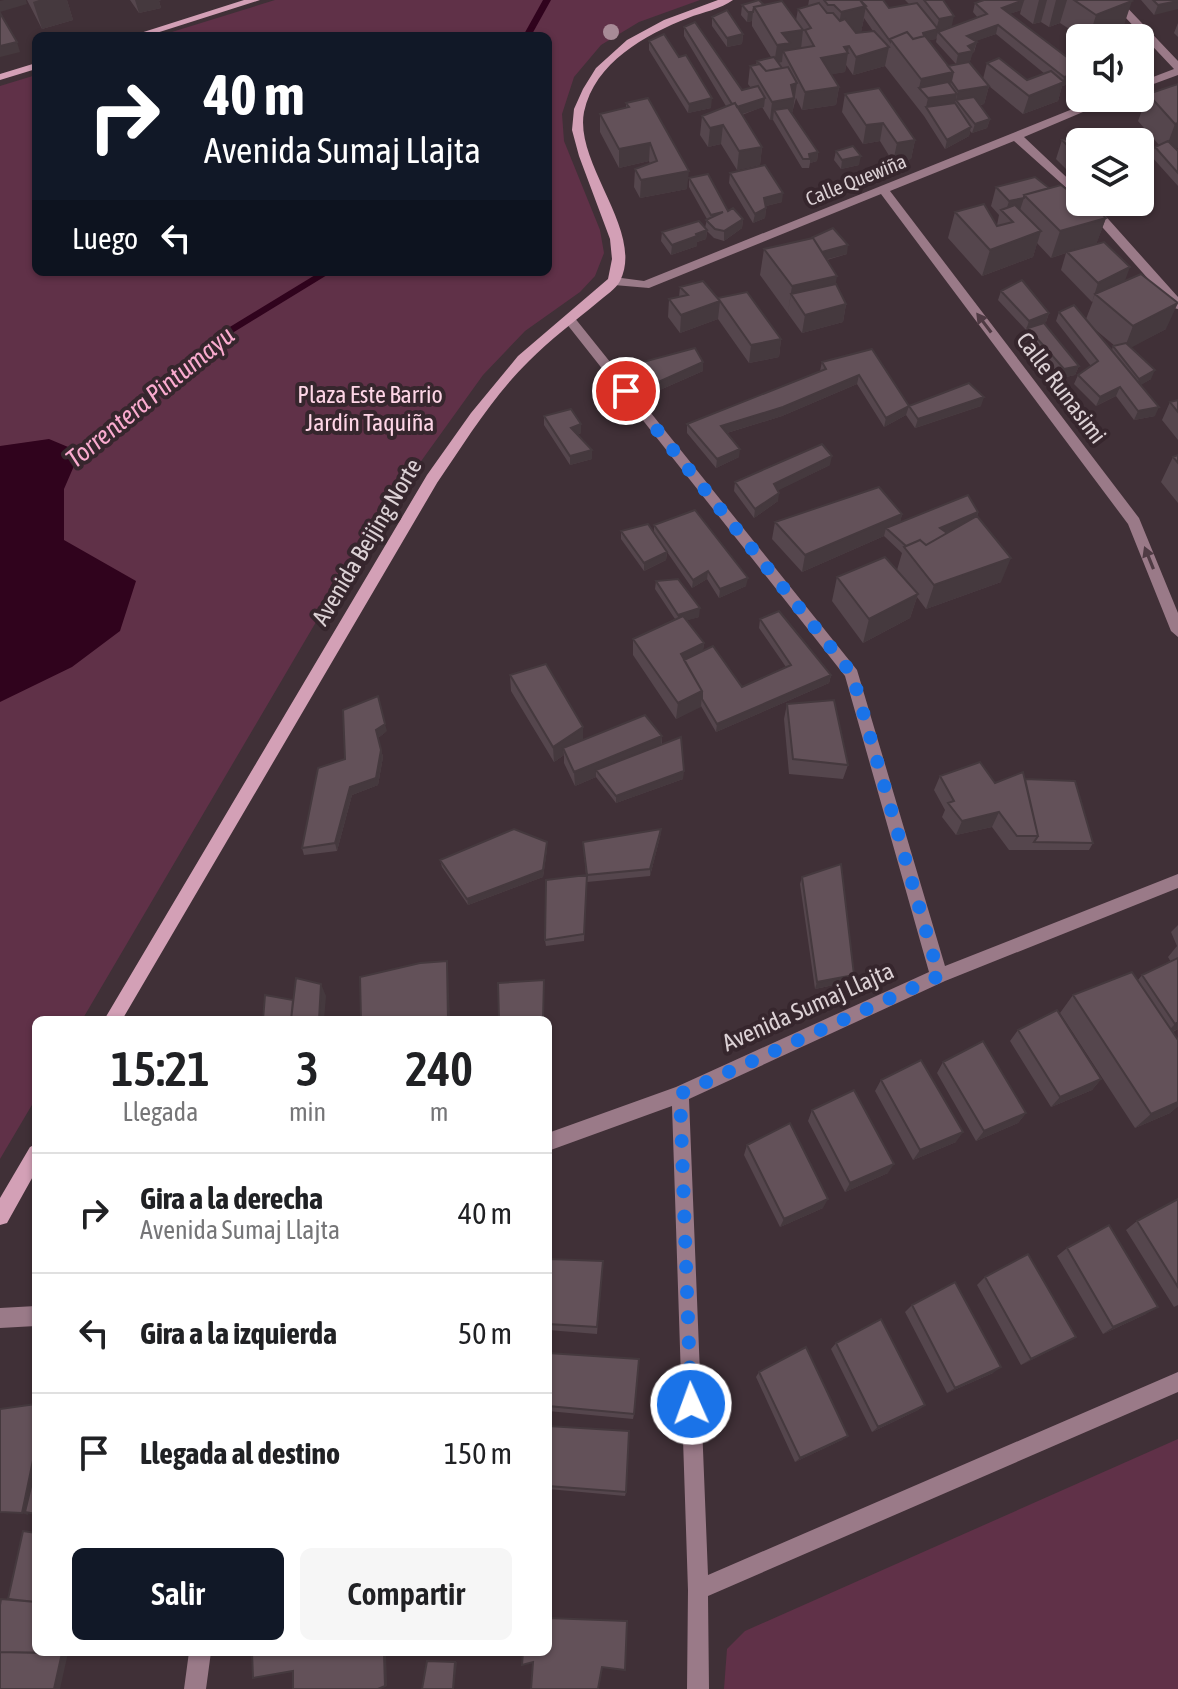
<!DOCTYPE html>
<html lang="es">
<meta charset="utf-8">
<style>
body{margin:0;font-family:"Asap Condensed",sans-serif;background:#f6f6f6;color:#202124;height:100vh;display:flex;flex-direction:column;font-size:30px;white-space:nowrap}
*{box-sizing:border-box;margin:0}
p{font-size:26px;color:#757577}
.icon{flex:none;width:44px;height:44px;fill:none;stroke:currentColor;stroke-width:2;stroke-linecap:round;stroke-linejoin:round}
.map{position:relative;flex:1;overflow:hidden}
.side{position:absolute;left:32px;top:1016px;width:520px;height:640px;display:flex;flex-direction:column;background:#fff;border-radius:12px;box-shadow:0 2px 6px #0004}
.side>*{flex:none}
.top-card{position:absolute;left:32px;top:32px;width:520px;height:244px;border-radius:12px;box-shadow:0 2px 6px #0004;background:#111827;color:#fff;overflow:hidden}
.tools{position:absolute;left:1066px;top:24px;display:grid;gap:16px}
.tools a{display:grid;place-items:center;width:88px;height:88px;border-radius:12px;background:#fff;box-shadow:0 2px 6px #0004;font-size:40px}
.pin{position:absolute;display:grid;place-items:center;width:68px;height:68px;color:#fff;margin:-34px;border:4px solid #fff;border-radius:50%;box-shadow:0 2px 8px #0007}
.me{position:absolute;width:88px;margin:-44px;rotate:358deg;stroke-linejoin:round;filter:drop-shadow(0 0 6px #0008)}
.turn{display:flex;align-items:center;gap:28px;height:168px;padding:0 40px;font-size:36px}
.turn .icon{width:104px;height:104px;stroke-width:2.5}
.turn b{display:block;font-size:56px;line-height:68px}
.then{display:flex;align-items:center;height:76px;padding:0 40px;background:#0003;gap:16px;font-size:30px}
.eta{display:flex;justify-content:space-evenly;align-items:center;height:136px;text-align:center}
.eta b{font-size:48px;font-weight:600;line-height:56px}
.cta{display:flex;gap:16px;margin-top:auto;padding:16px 40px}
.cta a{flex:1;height:92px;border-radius:12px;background:#111827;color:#fff;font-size:32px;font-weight:600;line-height:92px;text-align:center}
.cta a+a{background:#f6f6f6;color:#202124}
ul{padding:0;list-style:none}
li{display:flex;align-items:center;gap:24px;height:120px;padding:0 40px;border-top:2px solid #e0e0e0}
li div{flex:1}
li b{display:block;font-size:30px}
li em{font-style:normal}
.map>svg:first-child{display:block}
.green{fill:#603148}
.water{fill:#30031d}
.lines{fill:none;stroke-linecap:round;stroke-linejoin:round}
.stream{fill:#30031d;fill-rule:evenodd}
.street{fill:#9a7a88;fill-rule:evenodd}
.secondary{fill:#d3a0b6;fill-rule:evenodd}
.tree{fill:#a88b97}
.wall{fill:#55464d;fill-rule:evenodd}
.shaded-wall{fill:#45393e}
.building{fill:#635159;stroke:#45393e;stroke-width:2}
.oneway{fill:#4f3b44}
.route{stroke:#1a73e8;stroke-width:14;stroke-dasharray:0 25.2}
.labels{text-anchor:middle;stroke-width:8;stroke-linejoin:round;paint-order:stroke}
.far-street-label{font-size:20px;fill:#dcd1d5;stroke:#36262d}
.street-label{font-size:24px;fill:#dcd1d5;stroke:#36262d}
.park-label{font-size:24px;fill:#fed5e6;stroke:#36262d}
.water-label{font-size:26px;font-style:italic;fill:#faabcf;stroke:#36262d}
</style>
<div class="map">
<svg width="1178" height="1689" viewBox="0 0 1178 1689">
<rect width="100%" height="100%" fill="#403037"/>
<path class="green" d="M275 0H700L639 22 601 45 574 77 562 114 564 141 600 230 604 253 595 276 580 292 525 331 483 375 363 542 82 1020H36V1098L0 1159V86L36 75V272H548V36H159Z
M1178 1439V1689H724L727 1649 745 1631Z"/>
<path class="water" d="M49 439 80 452 64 489V540L136 581 120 631 72 667 0 702V446Z"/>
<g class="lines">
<path class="stream" d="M543 0H551L531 36H523Z
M320 272H332L221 340 103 444 74 464H66V458L95 438 215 336Z"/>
<path class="street" d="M1109 0H1120L1178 61V75L1140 89V82L1174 69Z
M1100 98H1116L1024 137 1080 190V200L1014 141 890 191 1139 518 1178 613V637L1171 631 1128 524 881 194 649 288 614 285 608 281 614 277 644 281Z
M1080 202H1093L1178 297V309L1174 308Z
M570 316 574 317 857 670 945 966 1178 874V888L945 981 689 1099 708 1575 1178 1372V1392L708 1596 709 1689H687L688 1590 672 1106 548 1151V1133L676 1087 929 972 845 676 566 323 564 320Z
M36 1306V1326L0 1328V1308Z
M189 1652H211L206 1689H184Z"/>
<path class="secondary" d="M244 0H260L147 36H131Z
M718 0H733C721 9 703 12 688 18 645 35 595 62 584 112 574 164 645 232 620 281 616 289 605 296 598 302 575 321 550 340 529 361 493 396 465 442 437 483L122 1020H104L427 475 471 413 518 356 608 279 612 259 610 239 579 156 572 130 574 109 583 89 596 68 627 40 664 20Z
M36 63V69L0 80V74Z
M36 1144V1171L7 1223 0 1225V1198L30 1147Z"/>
</g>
<circle class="tree" cx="611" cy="32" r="8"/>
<path class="wall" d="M27 0H67L73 20 42 29Z
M130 0H161L159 1 161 8 139 13Z
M809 0H883L889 8 909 4 905 0H943L951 28 978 18 973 12 975 3 984 0H1130L1123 28 1098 38H1083L1060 23 1049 27 1041 22 1033 24 1020 14 1021 10 1009 14 1080 67V81L1062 86 1058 101 1023 114 989 86 984 104 980 105 990 119 987 128 972 133 970 131 969 136 945 149 924 116 885 66 888 51 885 66 853 75 846 65 845 72 831 74 839 87 836 105 802 110 796 98 792 113 818 152 817 161 810 163 809 168H802L773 120H770L762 107 742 115 762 147 760 165 737 170 721 144 708 147 700 135 702 116 726 106 684 36V27L742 90 751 88 748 84 750 66 756 65 757 61 771 57 752 26V21L747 22 741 15 742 5H764L796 20 798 9 808 6ZM864 18 873 31 861 32ZM996 34 1045 74 1027 80 987 63 983 79 948 66 929 40 936 39 937 37 936 42 956 64 970 61 972 53 974 52 977 42 975 41Z
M1141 0H1178L1154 15Z
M712 17 743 34 742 44 727 47 712 26Z
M1178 23V37L1174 33Z
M649 41 679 57 711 108 688 113 649 50Z
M1178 84 1175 148 1178 151V186L1151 156 1155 147 1159 145 1138 121 1148 94Z
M845 94 915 140 911 159 893 162 880 141 863 144 842 112Z
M626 103 687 189 640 198 634 187 635 169 650 164 649 161 619 168 600 132V114L626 108Z
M1062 140 1080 142V182H1079L1056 159Z
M836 151 859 165 841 169 834 160Z
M730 173 782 202 766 206 765 218 753 223 729 183Z
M689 178 728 211 743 219 742 228 724 241 714 238 707 231 706 239 697 242V246L671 255 661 241 662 232 705 228 707 219 689 187Z
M996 187 1049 188 1069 191 1106 218 1096 244 1124 281 1166 329 1131 347 1151 379 1140 385 1155 416 1134 420 1116 396 1096 406 1074 384 1078 375 1091 366 1056 321 1059 312 1086 319 1093 301 1092 302 1061 270 1066 253 1051 258 1037 243 1033 257 982 276 948 238 955 212 997 225 999 215 991 206ZM1091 326 1115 346H1113L1112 350Z
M764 249 847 254 827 260 836 284 846 304 843 322 802 333 760 275Z
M680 287 718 299 781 339 779 357 749 363 718 319 680 333 668 317 669 299 679 297Z
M1001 291 1049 313 1046 322 1039 325 1079 366 1075 375 1061 378 1025 337 1027 330H1026L998 300Z
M872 349 909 406H981L915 428 906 415 884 427 857 384 782 416 727 433 739 457 716 468 687 433V424L820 371 822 362Z
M703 362V371L653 393 639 373V363Z
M1178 400V440L1162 420 1170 402Z
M544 416 581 424V433L577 435 592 459 570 465 544 425Z
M1178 455V503L1161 482 1173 457Z
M830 465 778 490V501L754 518 734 491 735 482Z
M978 512 977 517 1001 582 926 609 917 597 910 618 863 643 832 601 837 577 897 570 902 553 884 536 802 572 772 539 775 522 902 514 900 522Z
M654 525 746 586 719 598 707 579 692 588 665 549 667 552 666 560 644 571 621 539V531L654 533Z
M656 581 699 617 687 620 704 643 703 650 742 687 786 667 759 628 760 619 831 675 829 683 716 732 701 706 676 719 633 655V639L675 619 655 589Z
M510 675 583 740 662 736V744L683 779 616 803 596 777 575 786 564 763V755L554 762 511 691Z
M787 704 848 765 843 779 789 774 784 719Z
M387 731 378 738 383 757 378 785 352 795 337 851 304 855 302 848 345 759Z
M940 776 995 783 1025 779 1093 843 1089 850H1009L992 827 956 835 942 817 945 810 934 790Z
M661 829 660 837 650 876 587 882 584 941 546 946 545 940 586 875 583 842Z
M547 849 543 877 468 905 442 867 440 860Z
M802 877 854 975 852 981 815 989 800 884Z
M1178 925V1029L1173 1032 1178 1040V1106L1170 1113 1135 1128 1060 1013 1073 995 1138 980 1142 975 1171 962 1168 957 1177 946 1171 932Z
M1018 1030 1101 1079 1092 1090 1051 1107 1010 1041Z
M943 1062 1026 1113 1018 1123 976 1141 937 1073Z
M881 1080 956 1142 913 1160 875 1091Z
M812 1110 888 1173 845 1192 808 1121Z
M747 1145 823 1208 780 1227 744 1155Z
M1178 1199V1305L1174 1307 1126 1230 1137 1221Z
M1067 1248 1146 1314 1103 1334 1057 1256Z
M548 1259 603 1261 597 1334 548 1330Z
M985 1277 1076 1337 1065 1343 1021 1365 977 1285Z
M912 1305 993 1373 947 1393 905 1312Z
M836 1343 925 1405 918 1410 872 1432 831 1349Z
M548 1353 634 1414 633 1419 548 1411Z
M759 1372 848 1436 842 1440 795 1462 756 1377Z
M548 1426 626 1492 625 1496 548 1489Z"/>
<path class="shaded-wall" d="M4 0H26L27 4 0 12V1Z
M39 0H67L73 20 42 29 33 2Z
M135 0H161L159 1 161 8 139 13Z
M1039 0H1047L1041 22 1033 24Z
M1056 0H1067L1060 23 1049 27Z
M1024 1 1021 10 999 18 1002 8Z
M1132 1 1123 28 1098 38H1089L1096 15Z
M1178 1V9L1154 15 1158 5Z
M866 6 861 33 837 39 841 12Z
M748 12H753L752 21 747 22Z
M954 16 950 34 938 32 936 39 926 41 923 33 936 30 939 19Z
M998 25 996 34 965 45 967 36Z
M803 30 801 49 783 51 782 62 774 64 777 45 782 33Z
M743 34 742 44 727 47V38Z
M17 42 20 52 0 57V46Z
M977 42 970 61 956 64 958 54 968 46Z
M849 46 845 72 818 77 821 58Z
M889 47 885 66 853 75 856 57Z
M953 72 948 95 957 94 953 112 926 107 928 98 919 88 921 79Z
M1080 73V81L1062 86 1058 101 1023 114 1029 96 1063 82 1064 77Z
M797 83 792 116 774 110 773 120H770L772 102 791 85Z
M989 86 984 104 962 108 956 100 958 91Z
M839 87 836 105 802 110 805 92Z
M712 98 711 108 688 113 689 104Z
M765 98 764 107 733 117 734 108Z
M990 119 987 128 972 133 975 124Z
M883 123 880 141 863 144 866 125Z
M1178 123V148L1165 151 1175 124Z
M723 125 721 144 708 147 710 128Z
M971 127 969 136 945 149 947 140Z
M915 140 911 159 893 162 897 143Z
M650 143 649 161 619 168V149Z
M762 147 760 165 737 170 739 151Z
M818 152 817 161 810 163V159L809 154Z
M861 156 859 165 841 169 842 160Z
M689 171 687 189 640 198 641 180Z
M783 193 782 202 762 207 764 198Z
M1024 198 1018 216 1005 214 1009 201Z
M766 208 765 218 753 223 755 214Z
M1106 218 1096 245 1067 252 1066 253 1051 258 1060 231Z
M743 219 742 228 724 241V231Z
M707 230 706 239 697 242V246L671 255 672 245Z
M1041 231 1033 257 982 276 990 250Z
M848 245 847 254 809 264 810 255Z
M1130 267 1123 286 1095 294 1092 302 1098 283Z
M837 276 833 302 791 294 788 312 792 286Z
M720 301 718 319 680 333 681 315Z
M1178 303 1166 329 1123 352 1133 326Z
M846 304 843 322 802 333 805 315Z
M1049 313 1046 322 1029 329 1028 328 1026 330 1029 321Z
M781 339 779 357 749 363 751 345Z
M703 362V371L653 393 654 384Z
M1079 366 1075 375 1061 378 1064 369Z
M1155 370 1151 379 1136 388 1139 379Z
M859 375 857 384 782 416 720 435 721 426Z
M1120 387 1116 396 1096 406 1100 397Z
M984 397 981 406 915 428 918 419Z
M909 406 906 415 884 427 886 418Z
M1159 407 1155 416 1134 420 1138 411Z
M581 424V433L571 437V428Z
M740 449 739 457 716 468 717 459Z
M592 450V459L570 465V456Z
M832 456 830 465 773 493 774 484Z
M779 493 778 501 754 518 755 509Z
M978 512 975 521 937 536 940 528Z
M902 514 898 531 886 528 884 536 802 572 805 555Z
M667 552 666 560 644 571V563Z
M1011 558 1001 582 926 609 934 585Z
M708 571 707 579 692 588 693 580Z
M748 578 746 586 719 598 720 589Z
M918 594 910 618 863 643 869 619Z
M700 608 699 617 678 623V615Z
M704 643 702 659 680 662 681 654Z
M831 675 829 683 716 732 717 724Z
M702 691 701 707 676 719 678 703Z
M385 724 387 731 378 738 376 730Z
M583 727V742L563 748 564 755 554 762 553 747Z
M662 736 661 751 596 770V777L575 786 574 772Z
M381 750 383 757 378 785 352 795 337 851 335 843 350 787Z
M684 771 683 779 616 803V796Z
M999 812 992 827 956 835 962 821Z
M661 829 660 837 650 876V869Z
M547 842V849L543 877 468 905 467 899Z
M447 961 448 967 450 1020H448Z
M854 975 852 981 815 989 817 982Z
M321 984 326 996 324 1020H319Z
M1178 1022V1029L1164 1035 1175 1024Z
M1101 1079 1092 1090 1051 1107 1060 1097Z
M1178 1102V1106L1170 1113 1135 1128 1151 1114Z
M1026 1113 1018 1123 976 1141 984 1131Z
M963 1132 956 1142 913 1160 920 1150Z
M894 1164 888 1173 845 1192 850 1183Z
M828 1199 823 1208 780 1227 784 1219Z
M1158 1307 1146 1314 1103 1334 1113 1327Z
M1076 1337 1065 1343 1021 1365 1031 1359Z
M1001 1367 993 1373 947 1393 955 1388Z
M925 1405 918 1410 872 1432 878 1427Z
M848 1436 842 1440 795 1462 800 1458Z
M36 1446V1478L28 1515 22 1513Z
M62 1653H68L60 1689H54Z
M384 1654H386L387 1686 380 1689Z
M455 1662H457L454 1689H453Z"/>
<path class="building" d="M759 0 764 5 754 7 753 12H748L742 5Z
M824 0H860L866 6 841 12 834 5H828Z
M860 0H883L889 8 917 3 938 29 923 33 924 36 913 39 907 32 890 39V41Z
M924 0H943L954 16 939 19Z
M984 0H1024L1002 8 1080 67V73L1064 77 998 25 967 36 977 42 968 46 973 51 958 54 938 32 987 14 975 3Z
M1074 0H1130L1132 1 1096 15Z
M1153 0H1178V1L1158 5Z
M782 1 803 30 782 33 790 43 777 45 754 7Z
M819 3 827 13H833L840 21 845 19 856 33 874 31 889 47 856 57 849 46 844 47 848 53 821 58 839 87 805 92 783 51 814 46 805 30 811 28 798 9Z
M727 10 743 34 727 38 712 17Z
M0 13 17 42 0 46Z
M695 22 742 90 758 86 765 98 737 107 735 103 732 104 684 27Z
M907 32 913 39 925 36 953 72 921 79 890 39Z
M664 34 679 57 686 55 712 98 689 104 649 41Z
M774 57 782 68 766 71 757 61Z
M999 58 1027 80 1051 71 1064 82 1029 96 987 63Z
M969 62 989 86 958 91 951 81 953 72 948 66Z
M760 64 766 71 788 67 797 83 791 85 794 98 772 102 750 66Z
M948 82 957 94 928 98 919 88Z
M1178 84V123L1175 124 1148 94Z
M879 88 915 140 897 143 883 123 866 125 845 94Z
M974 97 990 119 975 124 956 100Z
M648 98 689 171 641 180 635 169 657 161 650 143 619 149 600 114 629 107 626 103Z
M735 103 762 147 739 151 723 125 710 128 702 116Z
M955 103 971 127 947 140 926 107Z
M788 108 818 152 809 154 810 159H803L774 110Z
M1109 130 1121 142H1080V159L1062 140Z
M1168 141 1178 151V173L1155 147Z
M853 146 861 156 842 160 836 151Z
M765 165 783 193 764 198 766 208 755 214 730 173Z
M708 174 728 211 733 208 743 219 724 231 715 229 706 220 723 212 711 215 689 178Z
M1035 177 1049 188 1024 195V198L1009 201 996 187Z
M1061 185 1069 191 1078 190 1080 192V202H1090L1106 218 1060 231 1024 195Z
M984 204 997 226 1013 222 1001 210 1015 205 1041 231 990 250 955 212Z
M699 221 707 230 696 234 697 236 672 245 662 232Z
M833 228 848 245 822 252 813 238H811Z
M813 238 837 276 792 286 764 249Z
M1104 242 1130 267 1098 283 1067 252Z
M1141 274 1178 303 1133 326 1095 294Z
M1022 280 1049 313 1029 321 1001 291Z
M703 281 720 301 718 298 747 292 781 339 751 345 720 301 681 315 669 299 688 295 680 287Z
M836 284 846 304 805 315 791 294Z
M1074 305 1159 407 1138 411 1120 387 1100 397 1078 375 1098 361 1059 312Z
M1044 323 1079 366 1064 369 1028 328Z
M1126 343 1155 370 1139 379 1113 346Z
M695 348 703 362 654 384 639 363Z
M872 349 909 406 969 383 984 397 918 419 909 406 886 418 859 375 783 407 721 426 740 449 717 459 687 424 826 369 822 362Z
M1178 400V412L1170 402Z
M571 409 581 424 571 428 592 450 570 456 544 416Z
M822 444 832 456 774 484 779 493 755 509 735 482Z
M1178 455V463L1173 457Z
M879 487 902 514 805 555 775 522Z
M968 495 978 512 940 528 947 533 926 545 920 540 906 546 886 528Z
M695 510 748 578 720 589 708 571 693 580 654 525Z
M977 516 1011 558 934 585 904 547 920 540 926 545Z
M648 524 667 552 644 563 621 531Z
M885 557 918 594 869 619 837 577Z
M678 579 700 608 678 615 656 581Z
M779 611 831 675 717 724 702 699V691L684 660 713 646 742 687 791 665 760 619Z
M683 616 704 643 681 654 702 691 678 703 633 639Z
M546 664 583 727 553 747 510 675Z
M378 696 385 724 376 730 381 750 376 778 350 787 335 843 302 848 318 768 345 759 343 710Z
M834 700 848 765 793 759 787 704Z
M645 715 662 736 574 772 563 748Z
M681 737 684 771 616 796 596 770Z
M980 762 995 783 1023 772 1038 836H1017L999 812 962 821 948 803 954 801 940 776Z
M1025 779 1075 781 1093 843 1034 842 1038 836Z
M514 829 547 842 543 870 467 899 440 860Z
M661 829 650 869 587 875 584 934 545 940 546 880 587 875 583 842Z
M841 864 854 975 817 982 802 877Z
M1178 958V1022L1175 1024 1142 975Z
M447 961 448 1020H361L360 977 420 963Z
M1132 972 1178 1040V1102L1151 1114 1073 995Z
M296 978 321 984 319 1020H291Z
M544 980 543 1020H499L498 983Z
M265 995 293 1000 291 1020H263Z
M1057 1010 1101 1079 1060 1097 1018 1030Z
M983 1041 1026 1113 984 1131 943 1062Z
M921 1060 963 1132 920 1150 881 1080Z
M854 1090 894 1164 850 1183 812 1110Z
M790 1123 828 1199 784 1219 747 1145Z
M1178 1199V1287L1137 1221Z
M1109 1225 1158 1307 1113 1327 1067 1248Z
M1028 1254 1076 1337 1031 1359 985 1277Z
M548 1259 603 1261 597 1327 548 1324Z
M955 1282 1001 1367 955 1388 912 1305Z
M881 1319 925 1405 878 1427 836 1343Z
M806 1347 848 1436 800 1458 759 1372Z
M548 1353 639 1359 634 1414 548 1406Z
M36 1404V1446L22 1513 0 1512V1409Z
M548 1426 629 1431 626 1492 548 1486Z
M34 1474H36V1514L25 1512Z
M23 1531 36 1533V1602L8 1599Z
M1 1599 36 1602V1652H79V1654L0 1652V1605Z
M548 1618 627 1621 625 1670 602 1667 598 1689H531L533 1662 522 1665 523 1652H548Z
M0 1652 62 1653 54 1689H0Z
M252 1652H392L384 1654 385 1686 378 1689H293V1671L253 1678Z
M427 1661 455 1662 453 1689H422Z"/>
<defs><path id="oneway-solid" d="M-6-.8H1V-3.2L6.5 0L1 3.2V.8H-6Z" transform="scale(2)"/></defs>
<g class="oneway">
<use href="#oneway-solid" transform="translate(984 323) rotate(-127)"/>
<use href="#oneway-solid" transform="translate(1149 558) rotate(-112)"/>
</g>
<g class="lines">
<path class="route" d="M626 391 852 674 939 976 680 1094 691 1404"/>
</g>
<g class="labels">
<g class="far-street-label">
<text transform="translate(856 180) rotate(-22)" y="7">Calle Quewiña</text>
</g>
<g class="street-label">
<text transform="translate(1061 388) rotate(53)" y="8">Calle Runasimi</text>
<text transform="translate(367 542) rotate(-59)" y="8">Avenida Beijing Norte</text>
<text transform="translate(808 1007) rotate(-24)" y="8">Avenida Sumaj Llajta</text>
</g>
<g class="park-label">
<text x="370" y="403">Plaza Este Barrio<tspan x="370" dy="28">Jardín Taquiña</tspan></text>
</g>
<g class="water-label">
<text transform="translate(150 397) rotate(-39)" y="9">Torrentera Pintumayu</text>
</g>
</g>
</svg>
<div class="tools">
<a><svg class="icon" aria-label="sound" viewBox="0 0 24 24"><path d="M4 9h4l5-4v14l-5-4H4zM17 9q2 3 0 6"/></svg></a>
<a><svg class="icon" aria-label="layers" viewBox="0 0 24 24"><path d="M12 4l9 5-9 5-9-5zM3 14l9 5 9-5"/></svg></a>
</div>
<div class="pin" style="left:626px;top:391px;background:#d93025"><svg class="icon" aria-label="arrive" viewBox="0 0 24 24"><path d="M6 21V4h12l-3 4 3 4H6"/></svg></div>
<svg class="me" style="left:691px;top:1404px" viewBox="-20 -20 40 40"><circle r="17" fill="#1a73e8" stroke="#fff" stroke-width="3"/><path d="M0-11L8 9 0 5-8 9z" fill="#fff"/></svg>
<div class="top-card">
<div class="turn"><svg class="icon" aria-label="right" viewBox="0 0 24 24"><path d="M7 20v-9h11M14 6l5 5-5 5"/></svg><div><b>40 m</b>Avenida Sumaj Llajta</div></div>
<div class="then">Luego<svg class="icon" aria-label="left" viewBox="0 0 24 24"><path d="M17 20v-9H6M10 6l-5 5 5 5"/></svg></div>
</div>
<section class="side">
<div class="eta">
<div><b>15:21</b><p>Llegada</p></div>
<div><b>3</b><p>min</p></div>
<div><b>240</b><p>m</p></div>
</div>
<ul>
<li><svg class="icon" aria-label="right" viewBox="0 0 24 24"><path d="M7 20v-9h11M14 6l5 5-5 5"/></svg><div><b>Gira a la derecha</b><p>Avenida Sumaj Llajta</p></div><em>40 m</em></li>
<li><svg class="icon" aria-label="left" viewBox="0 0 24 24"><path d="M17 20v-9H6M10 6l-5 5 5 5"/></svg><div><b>Gira a la izquierda</b></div><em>50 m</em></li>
<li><svg class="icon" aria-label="arrive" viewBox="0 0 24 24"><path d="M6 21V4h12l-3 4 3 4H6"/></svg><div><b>Llegada al destino</b></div><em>150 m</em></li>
</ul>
<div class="cta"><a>Salir</a><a>Compartir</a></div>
</section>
</div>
